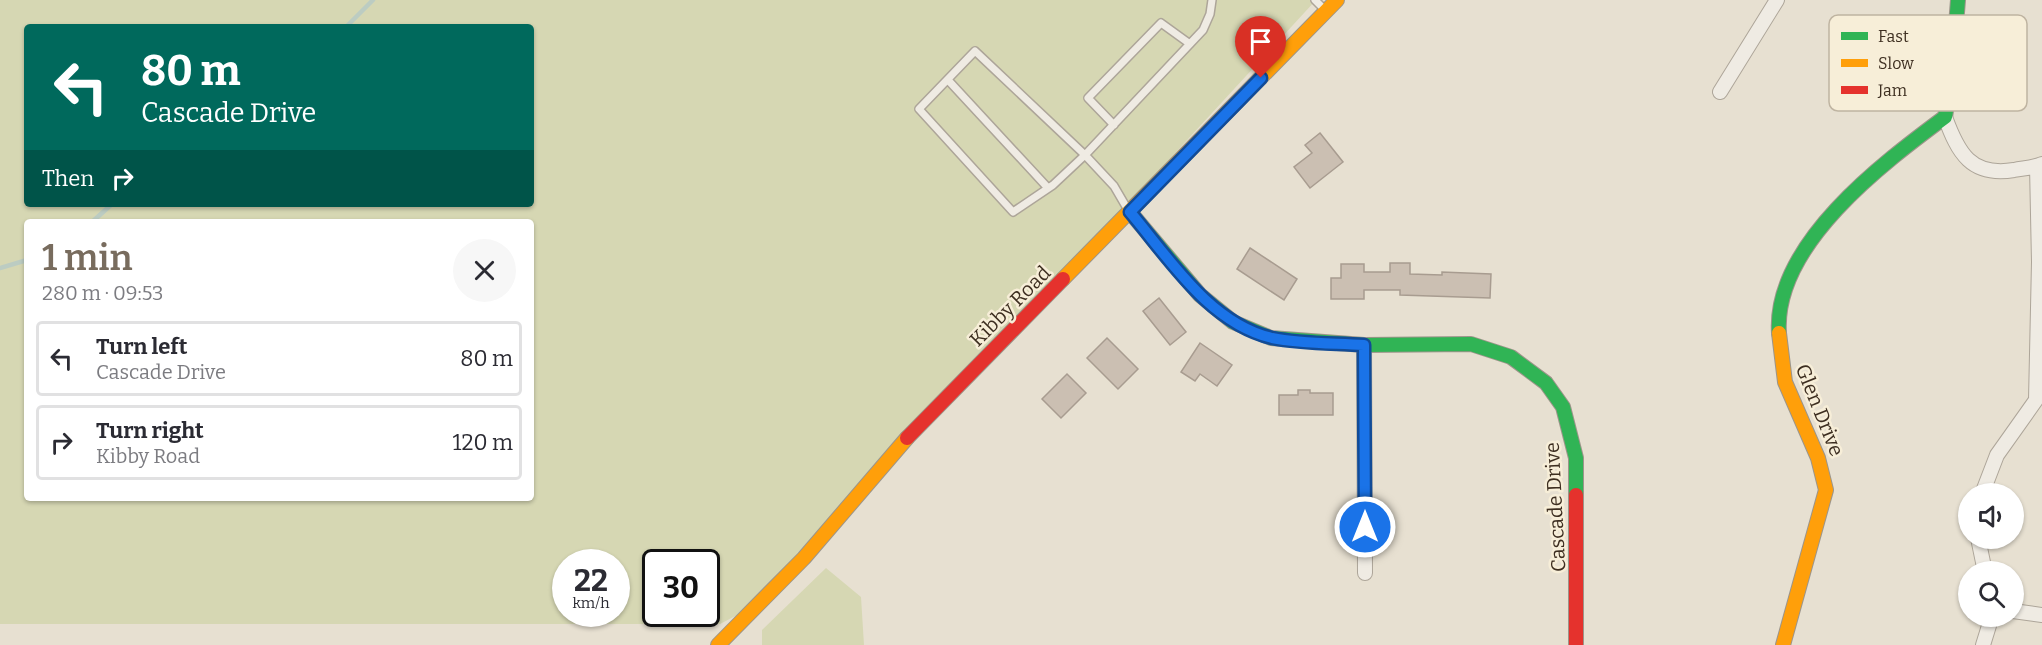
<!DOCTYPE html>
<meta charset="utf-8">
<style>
body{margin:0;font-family:Bitter,serif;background:#f7f7f7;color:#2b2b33;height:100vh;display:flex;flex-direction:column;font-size:22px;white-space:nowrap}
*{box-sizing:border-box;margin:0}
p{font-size:20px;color:#7c7c81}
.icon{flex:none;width:33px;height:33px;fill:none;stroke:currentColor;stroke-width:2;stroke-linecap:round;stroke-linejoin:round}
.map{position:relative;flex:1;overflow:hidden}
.drawer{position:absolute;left:24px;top:219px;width:510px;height:282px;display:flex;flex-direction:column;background:#fff;border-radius:6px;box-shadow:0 2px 4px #0004}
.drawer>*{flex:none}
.hud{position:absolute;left:24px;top:24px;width:510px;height:183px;border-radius:6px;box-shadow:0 2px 4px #0004;background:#00695c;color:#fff;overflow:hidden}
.buttons{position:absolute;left:1958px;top:483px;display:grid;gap:12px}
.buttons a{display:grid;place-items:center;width:66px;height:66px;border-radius:50%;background:#fff;box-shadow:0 2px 4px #0004;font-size:30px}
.speed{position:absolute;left:552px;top:549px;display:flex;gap:12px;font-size:30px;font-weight:700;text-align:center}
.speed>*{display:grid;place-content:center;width:78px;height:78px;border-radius:50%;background:#fff;box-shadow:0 2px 4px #0004;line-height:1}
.speed small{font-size:15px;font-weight:400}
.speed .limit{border:3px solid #111;border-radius:9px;background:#fff;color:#111}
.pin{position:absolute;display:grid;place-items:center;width:51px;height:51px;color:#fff;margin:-62px -26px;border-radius:50% 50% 50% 0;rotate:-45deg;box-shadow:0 0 6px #0007}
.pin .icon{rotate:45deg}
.me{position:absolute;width:66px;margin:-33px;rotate:0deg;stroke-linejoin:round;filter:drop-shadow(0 0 4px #0008)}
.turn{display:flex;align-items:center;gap:21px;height:126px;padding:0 18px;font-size:27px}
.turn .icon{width:78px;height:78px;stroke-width:2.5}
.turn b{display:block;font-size:42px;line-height:51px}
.then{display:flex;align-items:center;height:57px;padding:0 18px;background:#0003;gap:12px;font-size:22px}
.round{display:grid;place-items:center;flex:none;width:63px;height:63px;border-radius:32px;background:#f7f7f7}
.summary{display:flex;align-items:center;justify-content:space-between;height:102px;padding:0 18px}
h1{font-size:36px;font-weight:600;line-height:45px;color:#786c5e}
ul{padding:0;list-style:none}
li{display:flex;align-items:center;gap:18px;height:75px;margin:0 12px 9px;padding:0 6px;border:3px solid #e1e1e2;border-radius:6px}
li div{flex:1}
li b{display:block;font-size:22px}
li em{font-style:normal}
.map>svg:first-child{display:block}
.green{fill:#d6d7b3;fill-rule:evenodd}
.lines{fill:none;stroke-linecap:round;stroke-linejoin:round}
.stream{stroke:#bcccc2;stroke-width:4.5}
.building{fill:#cbbfb2;stroke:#a89c90;stroke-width:1.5}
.lane-casing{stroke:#ada599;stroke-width:10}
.street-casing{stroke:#ada599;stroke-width:16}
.fast-casing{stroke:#9c958a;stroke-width:16}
.slow-casing{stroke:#9c958a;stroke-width:16}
.jam-casing{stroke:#9c958a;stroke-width:16}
.lane{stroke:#efebe3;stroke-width:7}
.street{stroke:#efebe3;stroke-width:14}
.fast{stroke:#30b455;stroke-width:14}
.slow{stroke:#ff9f0a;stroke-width:14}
.jam{stroke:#e5322d;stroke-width:14}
.route-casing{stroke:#114b97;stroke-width:15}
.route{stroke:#1a73e8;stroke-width:10}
.labels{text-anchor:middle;stroke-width:5;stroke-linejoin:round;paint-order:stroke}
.street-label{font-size:20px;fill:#3d2e20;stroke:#f7eed8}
.key{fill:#f7eed8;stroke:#bfb4a1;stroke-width:1.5}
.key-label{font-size:16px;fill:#3d2e20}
</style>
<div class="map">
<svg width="2042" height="645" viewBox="0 0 2042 645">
<rect width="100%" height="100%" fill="#e7e0d1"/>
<path class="green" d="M0 0H1316L762 602 720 624H0ZM27 27H531V204H27ZM27 222H531V498H27ZM566 562H616V614H566ZM656 562H706V614H656Z
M826 568 861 597 864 645H762V630Z"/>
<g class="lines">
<path class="stream" d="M346 27 373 0
M92 222 112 204
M0 268 27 260"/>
</g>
<path class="building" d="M1320 133 1343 162 1310 188 1294 167 1312 153 1305 145Z
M1250 248 1297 279 1284 300 1237 269Z
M1390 263H1410V274L1442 275V272L1491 274 1490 298 1400 295V290H1364V299H1331V278H1341V264H1364V272H1390Z
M1159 298 1186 332 1170 345 1143 311Z
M1107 338 1138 369 1118 389 1087 358Z
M1200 343 1232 365 1217 386 1200 374 1195 381 1181 372Z
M1067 374 1086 393 1061 418 1042 399Z
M1298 390H1310V393H1333V415H1279V395H1298Z"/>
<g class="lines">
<g class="lane-casing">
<path id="lane" d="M1315 0 1324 9
M975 51 1085 155 1053 185 1013 212 919 109Z
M948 80 1048 188
M1114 125 1088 98 1161 23 1190 44
M1128 210 1114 186 1085 155 1203 30 1210 14 1212 0"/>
</g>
<g class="street-casing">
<path id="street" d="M1720 92 1777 0
M1945 117C1958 153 1971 177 2014 170 2024 168 2033 168 2042 164
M1364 345 1365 573
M1982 494 1997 455 2036 400 2039 262 2037 166
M1978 538 1985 572
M2013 611 2042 615
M1983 645 1992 616"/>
</g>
<g class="fast-casing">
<path id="fast" d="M1130 212 1200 295 1233 322 1271 338 1364 345 1471 344 1511 357 1546 383 1563 407 1576 458V495
M1779 333C1773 245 1883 163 1945 117L1952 74 1958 0"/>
</g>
<g class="slow-casing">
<path id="slow" d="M1063 279 1337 0
M1779 333 1785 382 1818 458 1826 490 1783 645
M718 645 804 558 907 438"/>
</g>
<g class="jam-casing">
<path id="jam" d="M907 438 1063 279
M1576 495V645"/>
</g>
<use href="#lane" class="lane"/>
<use href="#street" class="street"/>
<use href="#fast" class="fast"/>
<use href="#slow" class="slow"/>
<use href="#jam" class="jam"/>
</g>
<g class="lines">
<g class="route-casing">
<path id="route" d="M1261 78 1130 212C1169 258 1209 323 1272 338 1302 344 1334 343 1364 345L1365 527"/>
</g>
<use href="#route" class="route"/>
</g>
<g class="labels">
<g class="street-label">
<text transform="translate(1010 306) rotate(-45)" y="7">Kibby Road</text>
<text transform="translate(1820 410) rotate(68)" y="7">Glen Drive</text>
<text transform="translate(1555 507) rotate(-93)" y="7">Cascade Drive</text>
</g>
</g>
<rect x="1829" y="15" width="198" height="96" rx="9" class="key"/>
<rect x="1841" y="32" width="27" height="8" fill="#30b455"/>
<rect x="1841" y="59" width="27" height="8" fill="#ff9f0a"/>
<rect x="1841" y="86" width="27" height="8" fill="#e5322d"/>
<g class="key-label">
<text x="1878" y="42">Fast</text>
<text x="1878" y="69">Slow</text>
<text x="1878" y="96">Jam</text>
</g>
</svg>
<div class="buttons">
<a><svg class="icon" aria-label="sound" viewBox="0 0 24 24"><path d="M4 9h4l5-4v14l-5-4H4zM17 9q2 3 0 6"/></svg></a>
<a><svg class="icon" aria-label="search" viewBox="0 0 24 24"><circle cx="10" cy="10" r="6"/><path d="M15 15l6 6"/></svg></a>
</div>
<div class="speed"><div>22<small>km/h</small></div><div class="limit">30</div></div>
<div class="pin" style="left:1261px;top:78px;background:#d93025"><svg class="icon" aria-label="arrive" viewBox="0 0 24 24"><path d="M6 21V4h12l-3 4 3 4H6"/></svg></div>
<svg class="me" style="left:1365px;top:527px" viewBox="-20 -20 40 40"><circle r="17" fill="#1a73e8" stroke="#fff" stroke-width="3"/><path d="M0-11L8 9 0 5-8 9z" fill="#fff"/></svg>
<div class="hud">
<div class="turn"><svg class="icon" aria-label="left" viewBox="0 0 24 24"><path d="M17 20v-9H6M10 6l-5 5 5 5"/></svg><div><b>80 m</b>Cascade Drive</div></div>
<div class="then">Then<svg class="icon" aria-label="right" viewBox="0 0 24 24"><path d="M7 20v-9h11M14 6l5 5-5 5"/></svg></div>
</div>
<section class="drawer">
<div class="summary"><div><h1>1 min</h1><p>280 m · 09:53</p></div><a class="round"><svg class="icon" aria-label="close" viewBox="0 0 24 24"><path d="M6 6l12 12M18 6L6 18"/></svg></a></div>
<ul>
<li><svg class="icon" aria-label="left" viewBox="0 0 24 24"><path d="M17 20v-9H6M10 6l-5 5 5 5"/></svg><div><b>Turn left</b><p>Cascade Drive</p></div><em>80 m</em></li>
<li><svg class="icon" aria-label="right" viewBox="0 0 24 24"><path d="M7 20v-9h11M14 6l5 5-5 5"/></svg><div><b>Turn right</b><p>Kibby Road</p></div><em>120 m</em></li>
</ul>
</section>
</div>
